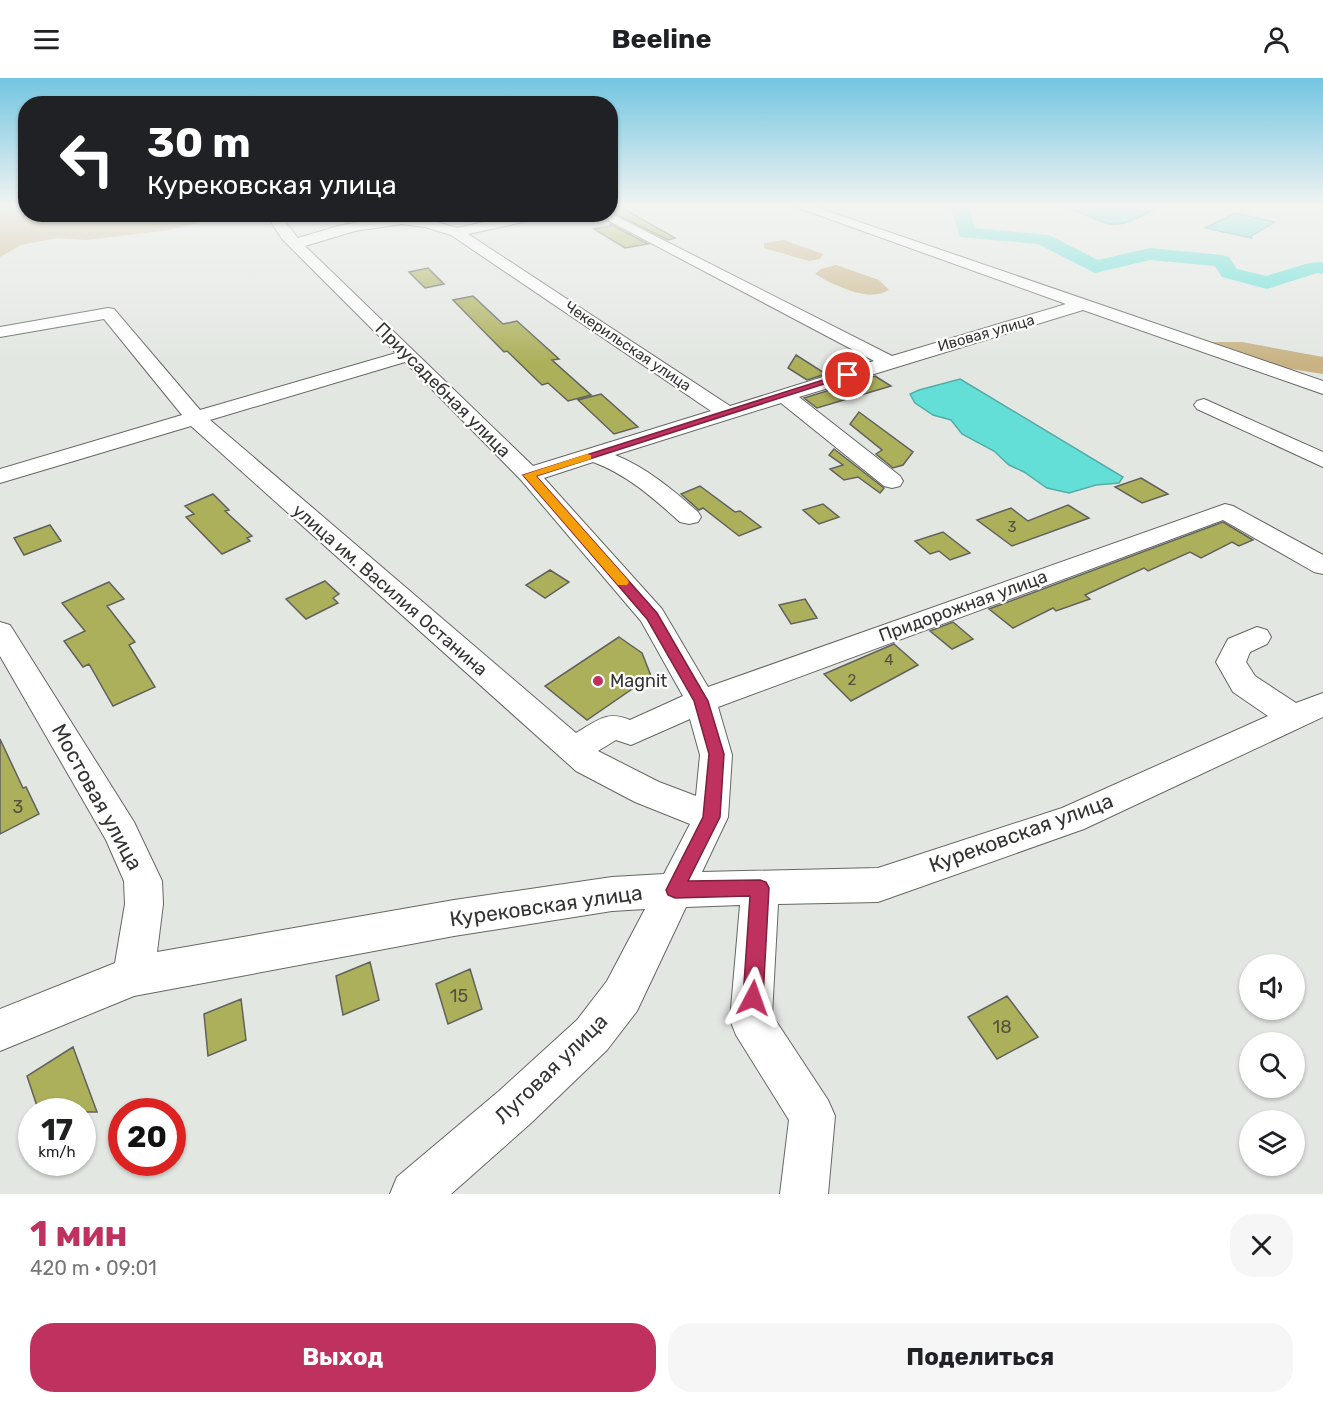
<!DOCTYPE html>
<html lang="ru">
<meta charset="utf-8">
<style>
body{margin:0;font-family:Rubik,sans-serif;background:#f6f6f6;color:#202124;height:100vh;display:flex;flex-direction:column;font-size:22px;white-space:nowrap}
*{box-sizing:border-box;margin:0}
p{font-size:20px;color:#757577}
.icon{flex:none;width:33px;height:33px;fill:none;stroke:currentColor;stroke-width:2;stroke-linecap:round;stroke-linejoin:round}
.map{position:relative;height:1116px;overflow:hidden}
.details{display:flex;flex-direction:column;background:#fff;flex:1}
.details>*{flex:none}
.banner{position:absolute;left:18px;top:18px;width:600px;height:126px;border-radius:24px;box-shadow:0 2px 4px #0004;background:#202124;color:#fff;overflow:hidden}
.tools{position:absolute;left:1239px;top:876px;display:grid;gap:12px}
.tools a{display:grid;place-items:center;width:66px;height:66px;border-radius:50%;background:#fff;box-shadow:0 2px 4px #0004;font-size:30px}
.speed{position:absolute;left:18px;top:1020px;display:flex;gap:12px;font-size:30px;font-weight:700;text-align:center}
.speed>*{display:grid;place-content:center;width:78px;height:78px;border-radius:50%;background:#fff;box-shadow:0 2px 4px #0004;line-height:1}
.speed small{font-size:15px;font-weight:400}
.speed .limit{border:9px solid #d22;background:#fff;color:#111}
.pin{position:absolute;display:grid;place-items:center;width:51px;height:51px;color:#fff;margin:-26px;border:3px solid #fff;border-radius:50%;box-shadow:0 2px 6px #0007}
.me{position:absolute;width:66px;margin:-33px;rotate:4deg;stroke-linejoin:round;filter:drop-shadow(0 0 4px #0008)}
.turn{display:flex;align-items:center;gap:21px;height:126px;padding:0 30px;font-size:27px}
.turn .icon{width:78px;height:78px;stroke-width:2.5}
.turn b{display:block;font-size:42px;line-height:51px}
.round{display:grid;place-items:center;flex:none;width:63px;height:63px;border-radius:24px;background:#f6f6f6}
.summary{display:flex;align-items:center;justify-content:space-between;height:102px;padding:0 30px}
h1{font-size:36px;font-weight:700;line-height:45px;color:#bf315e}
.primary-button{display:flex;gap:12px;margin-top:auto;padding:12px 30px}
.primary-button a{flex:1;height:69px;border-radius:24px;background:#bf315e;color:#fff;font-size:24px;font-weight:700;line-height:69px;text-align:center}
.primary-button a+a{background:#f6f6f6;color:#202124}
header{display:flex;justify-content:space-between;align-items:center;height:78px;padding:0 30px;background:#fff;font-size:27px;font-weight:700}
.map>svg:first-child{display:block}
.green{fill:#c9b385}
.water{fill:#63dfd7;stroke:#55aca6;stroke-width:1.5}
.lines{fill:none;stroke-linecap:round;stroke-linejoin:round}
.river{fill:#63dfd7;fill-rule:evenodd}
.building{fill:#acb05a;stroke:#61615d;stroke-width:1.5}
.minor-casing{stroke:#646763;stroke-width:2}
.minor{fill:#fff;fill-rule:evenodd}
.route{fill:#bf315e;stroke:#7c203d;stroke-width:1.5}
.slow{fill:#f59e0b}
.poi-dot{fill:#bf315e;stroke:#fff;stroke-width:2}
.labels{text-anchor:middle;stroke-width:4.5;stroke-linejoin:round;paint-order:stroke}
.far-street-label{font-size:15px;fill:#343533;stroke:#fff}
.number-label{font-size:15px;fill:#52543d}
.street-label{font-size:18px;fill:#343533;stroke:#fff}
.poi-label{font-size:18px;fill:#343533;stroke:#fff;text-anchor:start}
.near-number-label{font-size:18px;fill:#52543d}
.near-street-label{font-size:21px;fill:#343533;stroke:#fff}
</style>
<header><svg class="icon" aria-label="menu" viewBox="0 0 24 24"><path d="M4 6h16M4 12h16M4 18h16"/></svg>Beeline<svg class="icon" aria-label="person" viewBox="0 0 24 24"><circle cx="12" cy="8" r="4"/><path d="M4 21q1-7 8-7t8 7"/></svg></header>
<div class="map">
<svg width="1323" height="1116" viewBox="0 0 1323 1116">
<rect width="100%" height="100%" fill="#e3e7e2"/>
<path class="green" d="M0 128H25L26 136 230 137 169 152 87 162 57 160 21 167 0 179Z
M337 137H417L347 149Z
M784 162 823 176 820 181 809 183 764 170V165Z
M836 187 879 202 889 212C868 225 834 207 815 196L821 191Z
M1211 264H1242L1323 279V296L1258 286Z"/>
<path class="water" d="M1061 128H1159C1107 160 1111 143 1061 128Z
M1235 135 1275 144 1251 158 1252 160 1205 150C1214 145 1225 141 1235 135Z
M960 301 1123 399 1119 405 1096 407 1069 415 1047 410 1024 394 1009 387 994 373 962 356 951 342 933 337 915 325 910 316 919 312Z"/>
<g class="lines">
<path class="river" d="M945 128H968L975 150 1049 157 1098 182 1150 170 1222 177 1229 179 1237 191 1266 198 1309 185 1323 184V196L1317 195 1267 211 1222 199 1215 188 1150 182 1095 195 1038 166 960 159 952 133Z"/>
</g>
<path class="building" d="M610 128H619L675 160 668 162 610 133Z
M610 146 648 166 625 170 594 151 610 148Z
M428 190 444 206 425 210 409 194Z
M473 218 503 246 517 243 559 281 552 282 591 317 568 323 548 305 542 307 507 273 504 274 453 222Z
M796 277 826 296 807 302 788 290Z
M875 298 891 308 817 330 804 320Z
M601 316 638 349 614 356 578 322Z
M859 334 913 374 903 387 893 390 876 376 882 372 850 346Z
M834 371 884 410 880 415 858 399 844 402 830 391 843 387 829 377Z
M1141 400 1168 416 1142 425 1115 409Z
M700 408 735 434 740 433 761 449 739 458 703 430 699 432 681 416Z
M213 416 229 432 225 433 252 458 247 460 250 463 222 476 186 439 194 436 185 428Z
M823 426 839 439 819 446 803 432Z
M1068 427 1089 440 1012 468 977 442 1011 430 1028 443Z
M1223 444 1253 462 1239 468 1232 464 1201 480 1190 474 1148 493 1144 490 1085 517 1090 521 1056 533 1053 530 1013 550 989 531Z
M50 447 61 463 24 477 14 460Z
M943 454 970 475 950 482 939 473 930 476 915 463Z
M550 492 569 504 545 520 526 507Z
M325 503 339 516 333 520 338 525 306 541 286 521Z
M109 504 124 521 107 528 135 564 129 567 155 609 113 628 89 586 83 589 64 563 85 553 62 525Z
M805 521 817 540 791 546 779 527Z
M953 544 973 561 952 571 930 553Z
M619 559 642 575 651 598 587 642 545 608Z
M894 566 918 587 851 623 824 596Z
M0 661 23 710 26 709 39 736 0 756Z
M370 884 379 922 343 937 336 898Z
M470 891 482 931 448 946 436 906Z
M1007 918 1038 959 997 981 968 939Z
M241 921 246 962 208 978 204 936Z
M73 969 97 1034H39L27 998Z"/>
<g class="lines">
<g class="minor-casing">
<path id="minor" d="M793 128H813L1323 303V316L1083 232 799 319 900 398 903 403 900 408 892 410 884 408 781 325 615 377C647 390 672 411 698 434L701 439 698 444 689 446 680 444C653 420 628 397 593 384L544 400 662 531 708 609 1225 426 1233 428 1323 477V496L1314 494 1223 442 718 629 732 677 728 739 702 794 878 790 1062 730 1268 638 1233 614 1216 584 1228 561 1257 549 1267 552 1271 559 1267 566 1250 574 1246 584 1255 598 1296 625 1323 615V639L1084 751 878 824 778 826 772 937 828 1022 835 1038 828 1116H780L789 1042 736 957 730 942 740 827 686 829 637 933 607 972 531 1045 451 1116H390L397 1099 499 1013 577 942 607 903 645 831 612 833 454 858 134 918 0 973V931L115 885 125 826 124 803 106 762 0 578V544L10 547 134 744 162 803 163 826 157 874 454 822 612 799 664 796 690 746 635 724 576 693 191 348 0 405V391L182 337 104 241 0 259V249L108 230 114 231 200 332 396 275 282 161 266 136H279L298 160 338 148 387 139H420L457 150 520 136H548L542 140 468 156 730 328 874 283 596 136 610 135 892 278 1066 226ZM402 146 425 149 451 157 711 333 533 388 305 168 355 153ZM405 284 521 402 641 543 683 618 630 642C607 632 597 643 576 655L210 342ZM690 641 700 677 696 718 659 704 598 673 616 662 631 667Z
M1204 321 1323 374V389L1197 331 1194 327 1197 323Z"/>
</g>
<use href="#minor" class="minor"/>
</g>
<linearGradient id="sky" x2="0" y2="1"><stop stop-color="#73c5e1"/><stop offset="0.45" stop-color="#f2f4f2"/><stop offset="1" stop-color="#f2f4f2" stop-opacity="0"/></linearGradient>
<rect width="1323" height="285" fill="url(#sky)"/>
<path class="route" d="M845 295 852 297 536 398 657 535 708 623 724 676 720 739 688 803 760 802 766 804 769 810 763 920 760 927 753 930 746 927 743 920 750 818 675 820 668 817 666 812 703 739 709 676 694 623 647 541 523 397Z"/>
<path class="slow" d="M587 376 591 377V381L536 398 627 501 629 504 627 507H618L523 397Z"/>
<circle class="poi-dot" cx="598" cy="603" r="6"/>
<g class="labels">
<g class="far-street-label">
<text transform="translate(986 255) rotate(-16)" y="5">Ивовая улица</text>
<text transform="translate(628 268) rotate(34)" y="5">Чекерильская улица</text>
</g>
<g class="number-label">
<text x="1012" y="454">3</text>
<text x="889" y="587">4</text>
<text x="852" y="607">2</text>
</g>
<g class="street-label">
<text transform="translate(443 312) rotate(45)" y="6">Приусадебная улица</text>
<text transform="translate(390 512) rotate(41)" y="6">улица им. Василия Останина</text>
<text transform="translate(963 528) rotate(-20)" y="6">Придорожная улица</text>
</g>
<g class="poi-label">
<text x="610" y="609">Magnit</text>
</g>
<g class="near-number-label">
<text x="18" y="735">3</text>
<text x="459" y="924">15</text>
<text x="1002" y="955">18</text>
</g>
<g class="near-street-label">
<text transform="translate(97 719) rotate(61)" y="7">Мостовая улица</text>
<text transform="translate(1021 755) rotate(-20)" y="7">Курековская улица</text>
<text transform="translate(546 828) rotate(-8)" y="7">Курековская улица</text>
<text transform="translate(551 991) rotate(-44)" y="7">Луговая улица</text>
</g>
</g>
</svg>
<div class="tools">
<a><svg class="icon" aria-label="sound" viewBox="0 0 24 24"><path d="M4 9h4l5-4v14l-5-4H4zM17 9q2 3 0 6"/></svg></a>
<a><svg class="icon" aria-label="search" viewBox="0 0 24 24"><circle cx="10" cy="10" r="6"/><path d="M15 15l6 6"/></svg></a>
<a><svg class="icon" aria-label="layers" viewBox="0 0 24 24"><path d="M12 4l9 5-9 5-9-5zM3 14l9 5 9-5"/></svg></a>
</div>
<div class="speed"><div>17<small>km/h</small></div><div class="limit">20</div></div>
<div class="pin" style="left:848px;top:297px;background:#d93025"><svg class="icon" aria-label="arrive" viewBox="0 0 24 24"><path d="M6 21V4h12l-3 4 3 4H6"/></svg></div>
<svg class="me" style="left:753px;top:920px" viewBox="-20 -20 40 40"><path d="M0-17L14 15 0 8-14 15z" fill="#bf315e" stroke="#fff" stroke-width="4"/></svg>
<div class="banner">
<div class="turn"><svg class="icon" aria-label="left" viewBox="0 0 24 24"><path d="M17 20v-9H6M10 6l-5 5 5 5"/></svg><div><b>30 m</b>Курековская улица</div></div>
</div>
</div>
<section class="details">
<div class="summary"><div><h1>1 мин</h1><p>420 m · 09:01</p></div><a class="round"><svg class="icon" aria-label="close" viewBox="0 0 24 24"><path d="M6 6l12 12M18 6L6 18"/></svg></a></div>
<div class="primary-button"><a>Выход</a><a>Поделиться</a></div>
</section>
